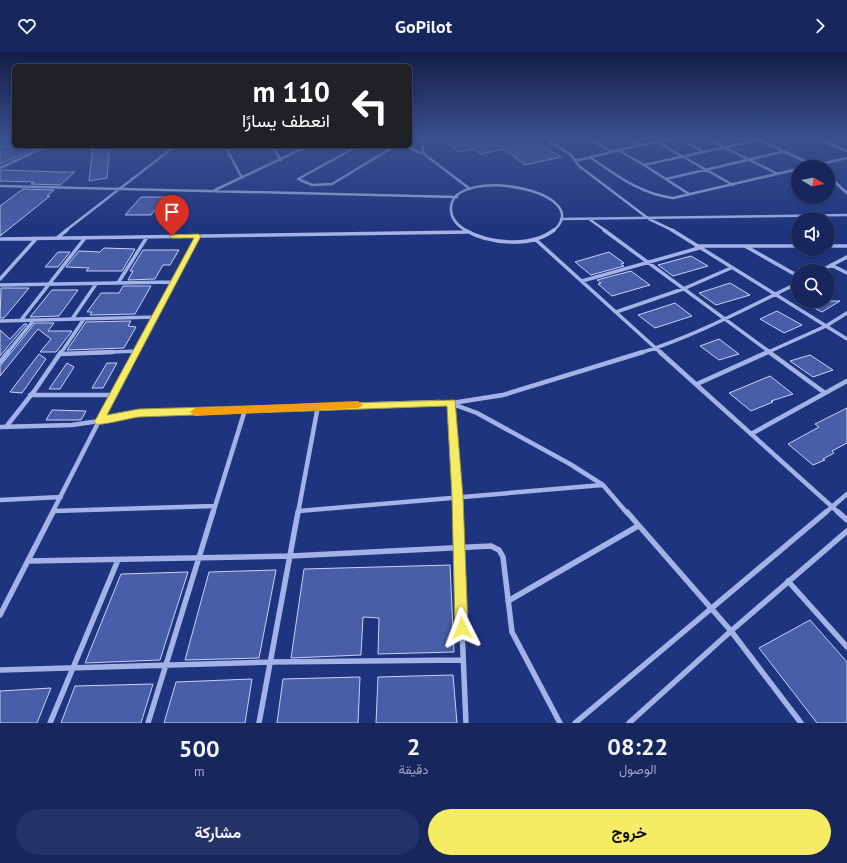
<!DOCTYPE html>
<html lang="ar">
<meta charset="utf-8">
<style>
body{margin:0;font-family:"PT Sans",Vazirmatn,sans-serif;background:#243367;color:#f1f3f6;direction:rtl;height:100vh;display:flex;flex-direction:column;font-size:15px;white-space:nowrap}
*{box-sizing:border-box;margin:0}
p{font-size:13px;color:#9ea5bc}
.icon{flex:none;width:22px;height:22px;fill:none;stroke:currentColor;stroke-width:2;stroke-linecap:round;stroke-linejoin:round}
.map{position:relative;height:671px;overflow:hidden;direction:ltr}
.details{display:flex;flex-direction:column;background:#17275e;flex:1}
.details>*{flex:none}
.hud{position:absolute;left:12px;top:12px;width:400px;height:84px;border-radius:6px;box-shadow:0 2px 6px #0003,0 0 0 1px #364473;direction:rtl;background:#202124;color:#fff;overflow:hidden}
.needle{width:26px;rotate:100deg}
.fabs{position:absolute;left:791px;top:108px;display:grid;gap:8px}
.fabs a{display:grid;place-items:center;width:44px;height:44px;border-radius:50%;background:#17275e;box-shadow:0 2px 6px #0003,0 0 0 1px #364473;font-size:20px}
.pin{position:absolute;display:grid;place-items:center;width:34px;height:34px;color:#fff;margin:-41px -17px;border-radius:50% 50% 50% 0;rotate:-45deg;box-shadow:0 0 4px #0007}
.pin .icon{rotate:45deg}
.me{position:absolute;width:44px;margin:-22px;rotate:357deg;stroke-linejoin:round;filter:drop-shadow(0 0 3px #0008)}
.turn{display:flex;align-items:center;gap:14px;height:84px;padding:0 16px;font-size:18px}
.turn .icon{width:52px;height:52px;stroke-width:2.5}
.turn b{display:block;font-size:28px;line-height:34px}
.eta{display:flex;justify-content:space-evenly;align-items:center;height:68px;text-align:center}
.eta b{font-size:24px;font-weight:700;line-height:28px}
.action{display:flex;gap:8px;margin-top:auto;padding:8px 16px}
.action a{flex:1;height:46px;border-radius:24px;background:#f5eb64;color:#111;font-size:16px;font-weight:700;line-height:46px;text-align:center}
.action a+a{background:#243367;color:#f1f3f6}
header{display:flex;justify-content:space-between;align-items:center;height:52px;padding:0 16px;background:#17275e;font-size:18px;font-weight:700}
.map>svg:first-child{display:block}
.building{fill:#485ea8;stroke:#c7d2f6}
.lines{fill:none;stroke-linecap:round;stroke-linejoin:round}
.minor-far3{stroke:#a3b3e7;stroke-width:2.5}
.minor-far2{stroke:#a3b3e7;stroke-width:3.5}
.minor-far1{stroke:#a3b3e7;stroke-width:4.5}
.minor{stroke:#a3b3e7;stroke-width:5.5}
.route{fill:#f5eb64;stroke:#9f9941}
.slow{fill:#f59e0b}
</style>
<header><svg class="icon" aria-label="forward" viewBox="0 0 24 24"><path d="M9 5l7 7-7 7"/></svg>GoPilot<svg class="icon" aria-label="heart" viewBox="0 0 24 24"><path d="M12 20l-8-8c-3-5 5-10 8-4 3-6 11-1 8 4z"/></svg></header>
<div class="map">
<svg width="847" height="671" viewBox="0 0 847 671">
<rect width="100%" height="100%" fill="#1f347e"/>
<path class="building" d="M441 87H531L561 105 525 113 504 97 481 102 473 97 459 100Z
M0 94H41L0 112Z
M93 94H110L107 126 89 129Z
M3 118 59 120H75L60 133 31 132 34 130 0 129V119Z
M23 137 54 138 47 144H50L0 184V154Z
M141 145H166L151 163H125Z
M104 196 135 197 122 219H86L89 216 66 215 79 199 100 200Z
M143 198H179L170 213H163L155 227 128 228 133 219H130Z
M58 200H70L58 215H45Z
M609 200 624 211 621 212 624 214 591 223 575 210Z
M691 204 708 214 673 224 658 213Z
M631 219 650 233 612 244 598 232 601 231 597 228Z
M730 231 750 243 716 253 699 241Z
M123 234H151L135 262 90 263 92 260H87L101 241H119Z
M1 236H29L4 266H0Z
M52 238H78L59 264 30 265Z
M800 249H840L822 260Z
M675 251 692 264 655 276 638 263Z
M777 259 802 273 784 281 760 267Z
M131 269 128 274 136 275 124 296 67 298 86 270Z
M35 271H54L48 279H72L56 300H40L51 287 38 277 0 324V314Z
M24 272H27L0 304V278L10 287Z
M719 287 739 302 719 308 700 294Z
M39 302 46 307 22 341 10 340Z
M810 303 833 318 813 325 790 309Z
M67 311 74 315 60 337H49Z
M107 311H117L103 336H92Z
M770 324 793 342 771 349 773 350 751 359 729 341Z
M847 356V391L832 399 834 401 823 407 825 408 813 413 788 392 819 375 815 372Z
M52 358 86 359 81 368H46Z
M450 513 454 600 378 602 379 566 363 565 361 603 291 606 304 517Z
M276 518 259 606 185 608 209 520Z
M188 520 160 608 85 611 121 522Z
M810 568 847 610V671H817L759 596Z
M453 623 457 671H376L378 625Z
M360 625 358 671H277L283 627Z
M252 627 245 671H164L176 630Z
M153 632 141 671H61L75 634Z
M51 636 37 671H0V639Z"/>
<g class="lines">
<path class="minor-far3" d="M421 87 424 102
M546 87 571 103 579 114 649 167 674 179
M587 87 611 99
M626 87 639 93
M679 87 704 100
M707 87 778 122
M757 87 818 115
M817 87 847 99
M548 88 554 87
M657 90 733 133
M225 94 242 126
M272 94 281 108
M358 94 298 127 312 133 332 132 395 94
M404 94 424 102 470 137
M618 98 644 113 758 88
M590 105C616 123 640 142 673 146L798 117
M575 109 640 93 676 87
M644 113 689 142
M808 115 847 106
M0 116 47 94
M828 124 847 141
M666 127 786 99
M0 134 457 145
M215 138 308 94
M561 167 847 163
M589 167 606 179
M65 179 175 94
M467 179C458 174 450 167 451 155 455 112 599 140 553 179"/>
<path class="minor-far2" d="M465 178C489 192 531 196 554 178
M604 178 771 301
M672 178 847 287
M57 186 67 178
M0 187 467 180
M535 187 661 301
M696 194H798
M745 194 798 224
M828 194H847
M831 213 847 221
M820 219 847 205
M0 227 36 187
M582 229 699 196
M118 231 147 185
M0 233 173 230
M616 260 683 237 731 216
M72 267 96 232
M21 268 85 186
M0 269 155 265
M7 301 34 268
M61 301 84 267
M88 301 137 299
M135 301 198 184
M640 301C695 284 747 256 798 231
M766 301 826 274 847 261"/>
<path class="minor-far1" d="M660 300 839 461
M769 300 825 341
M60 302 113 300
M0 310 8 300
M697 332 768 300
M30 343H113
M0 375 72 373 99 369 136 300
M6 375 35 338 61 300
M751 382 847 329
M0 448 61 445
M54 459 214 454
M299 459 602 433
M52 461 99 369 153 360 245 358
M213 461 245 358 318 354
M298 461 318 354 439 350 458 354 477 361 570 412 603 433 627 461
M457 461 452 351 503 343 643 300
M825 461 847 442"/>
<path class="minor" d="M457 460 466 671
M627 460 731 579 801 671
M838 460 847 468
M28 509 291 504 491 494 499 498 503 505 512 580 560 671
M788 529 847 595
M508 549 638 474
M0 563 53 460
M0 618 269 610 463 608
M50 671 118 508
M148 671 213 460
M259 671 298 460
M575 671 826 460
M629 671 731 579 847 479"/>
</g>
<linearGradient id="sky" x2="0" y2="1"><stop stop-color="#111d45"/><stop offset="0.48" stop-color="#3c508f"/><stop offset="1" stop-color="#3c508f" stop-opacity="0"/></linearGradient>
<rect width="847" height="180" fill="url(#sky)"/>
<path class="route" d="M198 182 201 184 107 363 139 357 455 348 463 445 468 576 466 581 462 582 457 581 455 576 452 445 447 354 139 365C130 366 101 374 96 372L94 369 96 367 194 186H172L169 184 172 183Z"/>
<path class="slow" d="M358 349 363 353 358 356 195 364 190 360 195 356Z"/>
</svg>
<div class="fabs">
<a><svg class="needle" viewBox="-14 -14 28 28"><path d="M0-13l5 13h-10z" fill="#e53935"/><path d="M0 13l5-13h-10z" fill="#9ea5bc"/></svg></a>
<a><svg class="icon" aria-label="sound" viewBox="0 0 24 24"><path d="M4 9h4l5-4v14l-5-4H4zM17 9q2 3 0 6"/></svg></a>
<a><svg class="icon" aria-label="search" viewBox="0 0 24 24"><circle cx="10" cy="10" r="6"/><path d="M15 15l6 6"/></svg></a>
</div>
<div class="pin" style="left:172px;top:184px;background:#d93025"><svg class="icon" aria-label="arrive" viewBox="0 0 24 24"><path d="M6 21V4h12l-3 4 3 4H6"/></svg></div>
<svg class="me" style="left:462px;top:576px" viewBox="-20 -20 40 40"><path d="M0-17L14 15 0 8-14 15z" fill="#f5eb64" stroke="#fff" stroke-width="4"/></svg>
<div class="hud">
<div class="turn"><svg class="icon" aria-label="left" viewBox="0 0 24 24"><path d="M17 20v-9H6M10 6l-5 5 5 5"/></svg><div><b>110 m</b>انعطف يسارًا</div></div>
</div>
</div>
<section class="details">
<div class="eta">
<div><b>08:22</b><p>الوصول</p></div>
<div><b>2</b><p>دقيقة</p></div>
<div><b>500</b><p>m</p></div>
</div>
<div class="action"><a>خروج</a><a>مشاركة</a></div>
</section>
